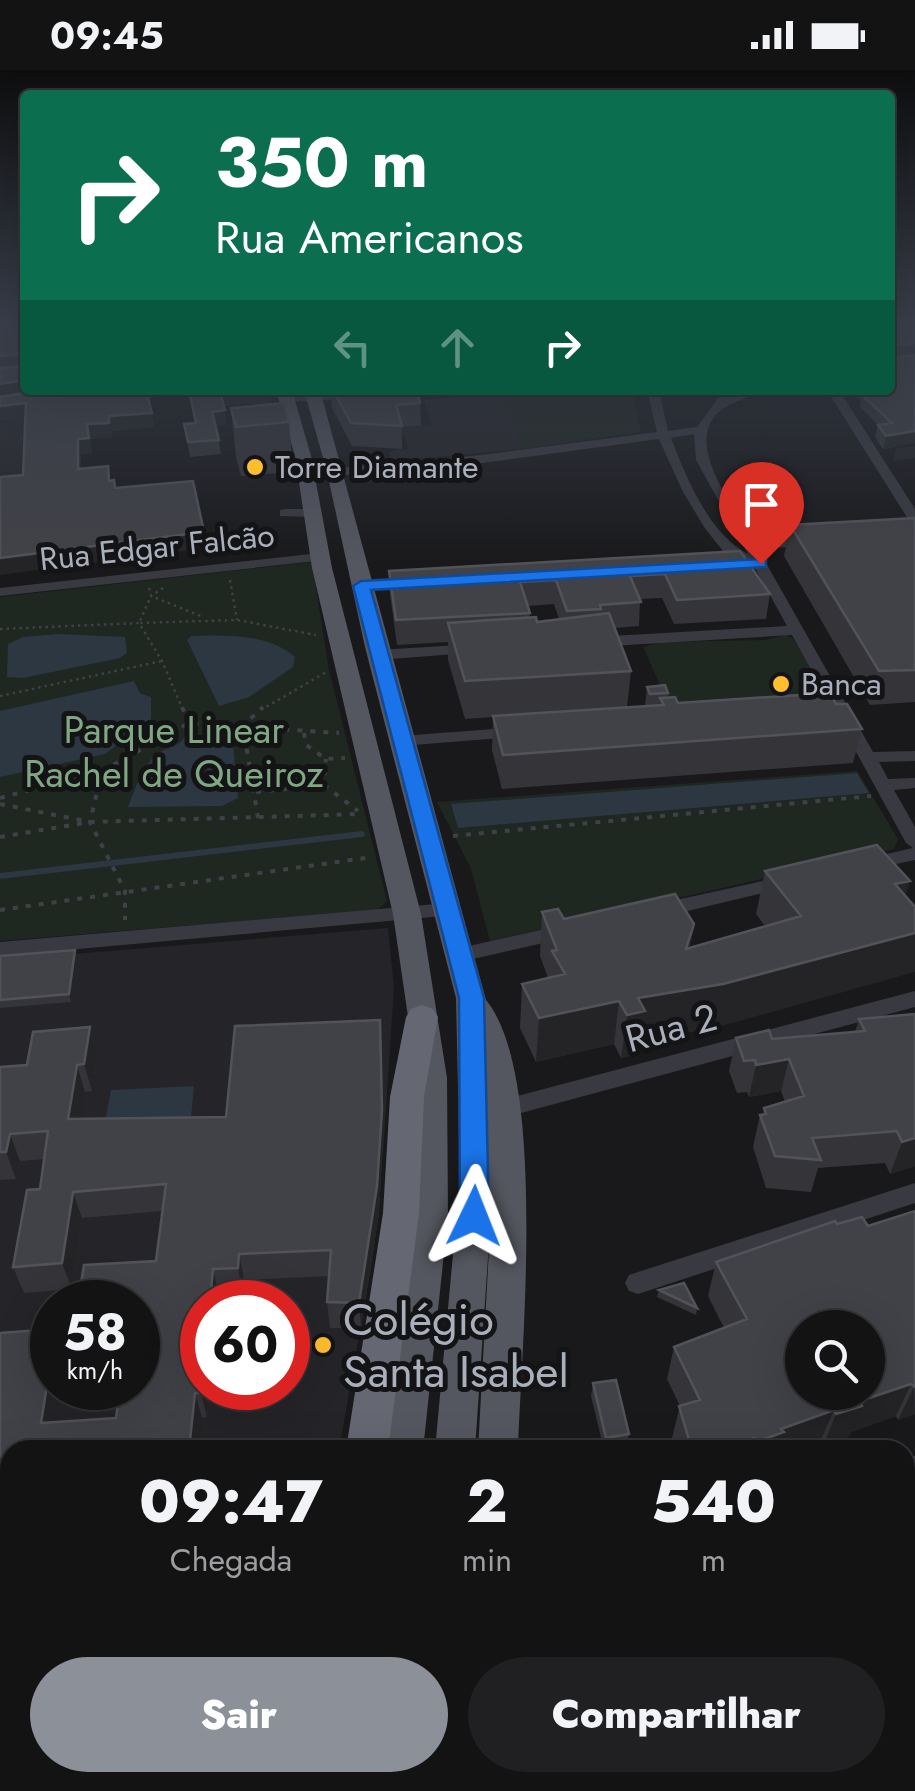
<!DOCTYPE html>
<html lang="pt">
<meta charset="utf-8">
<style>
body{margin:0;font-family:Jost,sans-serif;background:#202022;color:#f1f3f6;height:100vh;display:flex;flex-direction:column;font-size:38px;white-space:nowrap}
*{box-sizing:border-box;margin:0}
p{font-size:32px;color:#9d9ea0}
.icon{flex:none;width:55px;height:55px;fill:none;stroke:currentColor;stroke-width:2;stroke-linecap:round;stroke-linejoin:round}
.map{position:relative;flex:1;overflow:hidden}
.drawer{position:absolute;left:0px;top:1370px;width:915px;height:352px;display:flex;flex-direction:column;background:#131314;border-radius:30px 30px 0 0;box-shadow:0 10px 40px #0002,0 0 0 2px #323234}
.drawer>*{flex:none}
.banner{position:absolute;left:20px;top:20px;width:875px;height:305px;border-radius:10px;box-shadow:0 10px 40px #0002,0 0 0 2px #323234;background:#0b6e4f;color:#fff;overflow:hidden}
.fabs{position:absolute;left:785px;top:1240px;display:grid;gap:20px}
.fabs a{display:grid;place-items:center;width:100px;height:100px;border-radius:50%;background:#131314;box-shadow:0 10px 40px #0002,0 0 0 2px #323234;font-size:50px}
.speed{position:absolute;left:30px;top:1210px;display:flex;gap:20px;font-size:50px;font-weight:700;text-align:center}
.speed>*{display:grid;place-content:center;width:130px;height:130px;border-radius:50%;background:#131314;box-shadow:0 10px 40px #0002,0 0 0 2px #323234;line-height:1}
.speed small{font-size:25px;font-weight:400}
.speed .limit{border:15px solid #d22;background:#fff;color:#111}
.pin{position:absolute;display:grid;place-items:center;width:85px;height:85px;color:#fff;margin:-102px -42px;border-radius:50% 50% 50% 0;rotate:-45deg;box-shadow:0 0 10px #0007}
.pin .icon{rotate:45deg}
.me{position:absolute;width:110px;margin:-55px;rotate:2deg;stroke-linejoin:round;filter:drop-shadow(0 0 8px #0008)}
.turn{display:flex;align-items:center;gap:35px;height:210px;padding:0 30px;font-size:45px}
.turn .icon{width:130px;height:130px;stroke-width:2.5}
.turn b{display:block;font-size:70px;line-height:85px}
.lanes{display:flex;align-items:center;height:95px;padding:0 30px;background:#0003;justify-content:center;gap:50px;direction:ltr}
.lanes .off{opacity:.35}
.eta{display:flex;justify-content:space-evenly;align-items:center;height:170px;text-align:center}
.eta b{font-size:60px;font-weight:800;line-height:70px}
.action{display:flex;gap:20px;margin-top:auto;padding:20px 30px}
.action a{flex:1;height:115px;border-radius:60px;background:#8c9099;color:#fff;font-size:40px;font-weight:800;line-height:115px;text-align:center}
.action a+a{background:#202022;color:#f1f3f6}
.status{display:flex;justify-content:space-between;align-items:center;height:70px;padding:0 50px;background:#131314;direction:ltr}
.status svg{height:28px;fill:currentColor}
.map>svg:first-child{display:block}
.built{fill:#252428;fill-rule:evenodd}
.green{fill:#1e2720}
.water{fill:#2d3741}
.lines{fill:none;stroke-linecap:round;stroke-linejoin:round}
.stream{stroke:#2d3741;stroke-width:6}
.major-tunnel{stroke:#36373b;stroke-width:41;stroke-dasharray:41 21;stroke-linecap:butt}
.path-far2{stroke:#3f4148;stroke-width:2.5;stroke-dasharray:2.5 4;stroke-linecap:butt}
.path-far1{stroke:#3f4148;stroke-width:4;stroke-dasharray:5 8;stroke-linecap:butt}
.path{stroke:#3f4148;stroke-width:6;stroke-dasharray:8 11;stroke-linecap:butt}
.minor{fill:#393a41;fill-rule:evenodd}
.major{fill:#555760;fill-rule:evenodd}
.highway{fill:#656872;fill-rule:evenodd}
.wall{fill:#353539;fill-rule:evenodd}
.shaded-wall{fill:#242427}
.building{fill:#414247;stroke:#525359;stroke-width:2.5;fill-rule:evenodd}
.route{fill:#1a73e8;stroke:#114b97;stroke-width:2.5}
.poi-dot{fill:#ffbe2d;stroke:#141416;stroke-width:4}
.labels{text-anchor:middle;stroke-width:10;stroke-linejoin:round;paint-order:stroke}
.far-poi-label{font-size:32px;fill:#aaafbc;stroke:#141416;text-anchor:start}
.far-street-label{font-size:32px;fill:#aaafbc;stroke:#141416}
.park-label{font-size:38px;fill:#80a883;stroke:#141416}
.street-label{font-size:38px;fill:#aaafbc;stroke:#141416}
.near-poi-label{font-size:45px;fill:#aaafbc;stroke:#141416;text-anchor:start}
</style>
<div class="status"><b>09:45</b><svg viewBox="0 0 49 12"><path d="M0 12V9h3v3zM5 12V6h3v6zM10 12V3h3v9zM15 12V0h3v12zM26 1h20v11H26zM47 4h2v5h-2z"/></svg></div>
<div class="map">
<svg width="915" height="1721" viewBox="0 0 915 1721">
<rect width="100%" height="100%" fill="#19191b"/>
<path class="built" d="M500 322 523 379 392 391 389 381 409 379 401 358 432 356 424 330Z
M27 348 71 399 0 406V352Z
M388 858 394 917 383 1083 373 1186 339 1380H10V1663L0 1665V890ZM52 1232H138V1318H52ZM202 1232H288V1318H202Z"/>
<path class="green" d="M514 320H632L641 362 523 379 500 322Z
M312 492 329 600 387 831 378 840 0 871V527Z
M785 565 793 568 829 629 673 644 643 577 662 572 764 570Z
M857 701 898 769 894 779 490 871 471 799 437 732Z"/>
<path class="water" d="M59 564 125 567 127 583 120 588 23 608 7 607 8 574 23 567Z
M191 566C225 565 268 563 295 587L293 597 249 627 219 636 187 570Z
M134 611 140 623 151 627V649L105 684 0 707V641Z
M185 666 223 667 233 674 238 728 222 736 128 737C134 722 143 694 157 684 168 676 177 679 185 666Z
M857 703 869 723 458 758 451 734Z
M194 1016 191 1048 105 1052 111 1020Z"/>
<g class="lines">
<path class="stream" d="M0 806 362 764"/>
<path class="major-tunnel" d="M467 1712V1721"/>
<path class="path-far2" d="M230 510 237 550
M149 518 151 526 139 553 237 550 316 565
M163 518 151 526 203 547
M0 559 139 553 162 591 183 640
M0 626 162 591
M261 640 328 601"/>
<path class="path-far1" d="M182 637 189 653
M304 663 306 675 326 689 345 688
M102 701 189 653 339 663
M324 715 358 741
M256 722 324 715 326 689
M0 728 102 701 90 752 125 821V850
M0 734 85 751
M258 748 243 656 263 637
M453 766 871 726
M0 767 90 752 362 744
M0 840 372 787"/>
<path class="path" d="M262 1721 284 1712"/>
<path class="minor" d="M442 320 436 323 393 326 387 323 392 320Z
M647 320H659L668 361 697 357 724 320H736L732 326 745 320H760C749 328 735 331 724 338 678 368 735 438 754 471L813 467 820 471 813 475 758 479 873 682 915 681V691L879 692 888 709 915 708V718L894 720 915 757V790L863 801 854 795 856 791 913 778 906 773 792 565 594 577 586 572 594 567 787 556 754 496 723 481 704 457 682 420 659 369 482 393 336 406 330 402 336 398 482 385 657 362ZM694 364 696 390 748 484C709 464 686 407 671 368Z
M827 320H839L915 439V453L908 449Z
M363 323 365 325 359 328 287 332 281 329 287 326Z
M285 439H313L320 443 313 447 280 446V440Z
M320 483 325 484V490L0 526V518Z
M414 509 419 510V516L361 520 354 516 361 512Z
M476 574 484 579 481 582 378 590 370 585 378 580Z
M519 657 527 662 525 666 401 676 393 671 401 666Z
M786 806 793 808 796 812 793 816 658 848 648 841 658 834Z
M448 833 455 835 458 840 455 845 0 886V872Z
M567 854 577 861 574 866 460 892 450 885 460 878Z
M915 921V937L502 1048 494 1045 491 1039 494 1033 502 1030Z
M915 1113V1133L638 1224 629 1221 625 1213 629 1205 638 1202Z
M915 1425V1455L905 1457V1427Z
M915 1494V1524L905 1528V1498Z
M866 1712H900L902 1721H868Z"/>
<path class="major" d="M276 320H292L311 386 332 498 421 844 447 1008 448 1146 423 1380H383L414 1146 417 1008 393 844 312 498 295 386Z
M304 320H320L486 930C548 1005 521 1279 518 1380H478L491 1143 475 1380H435L460 1108 456 928 365 577 327 402Z
M915 1386V1426L905 1430V1390Z
M915 1524V1566L905 1571V1527Z
M10 1694V1712H78L75 1721H0V1696Z
M381 1712H446L443 1721H378Z
M531 1712H583L580 1721H528Z"/>
<path class="highway" d="M422 935 433 939 438 947 424 1027 419 1143 388 1380H346L383 1143 390 1027 406 947 411 939Z
M71 1712H144L141 1721H67Z"/>
</g>
<path class="wall" d="M0 253 25 320H270L271 332 223 336 226 354 216 356 221 384 190 387 184 354 195 353 188 322 148 328 154 357 112 361V367L90 369 92 383 81 384V399L108 396 110 411 116 418 204 462 207 478 23 405 25 348 0 351Z
M890 253H915V284L890 288 915 285V373L883 379 875 367 878 355 860 337 861 330 849 320H890Z
M331 320H417L420 333 421 356 402 357V379L352 376 332 338Z
M231 338 289 352 293 402 241 406 236 387Z
M915 448V632L870 635 784 486 790 455Z
M740 481 770 524 766 549 674 554 662 528 640 529 639 556 615 558 631 601 627 637 645 636 647 617 668 623 667 627 678 633 836 634 862 659 853 693 502 719 492 680 493 647 465 649 448 590V572L397 575 390 525 389 501ZM554 534 559 549 537 552 530 548 528 536Z
M765 801 910 811 905 826 714 958 641 970 639 984 621 988 614 974 536 992 520 958 522 914 548 908 540 886 542 842 564 849 694 854 690 878 765 856 756 844Z
M75 880 77 887 71 932 0 938V886Z
M915 944V1096L890 1104 885 1093 818 1098 811 1122 766 1118 753 1077 760 1045H763L764 1038 785 1032 781 1021 749 1027 747 1022 737 1023 729 1001 736 968 772 969 855 962 859 949Z
M90 957 97 984 92 1021 85 1022 80 1048 226 1047 381 977 383 1066 379 1143 361 1258H330L327 1232 329 1206 244 1210 243 1224 219 1225 202 1318H210L207 1347 10 1380V1472L0 1473V1263L62 1318 56 1352 116 1348 156 1191 162 1141 82 1148 72 1219 24 1223 13 1197 40 1119 44 1089 20 1091 16 1109 0 1110V997L27 995Z
M915 1141V1344L898 1350 896 1346 851 1362 848 1367 836 1372 823 1376 820 1372 799 1380H675L672 1368 680 1336 667 1309 674 1277 724 1258 708 1226 716 1192 837 1154 868 1156Z
M659 1220 697 1238 696 1245 657 1227Z
M593 1313 629 1364 626 1377 604 1380 591 1326Z
M915 1599V1689L905 1656V1605L909 1600Z"/>
<path class="shaded-wall" d="M0 253H25V256L0 259Z
M915 273V284L890 287 892 276Z
M24 284 25 297 0 300V286Z
M25 310V320H53L0 328V314Z
M146 320H188V322L147 328Z
M246 320H270L271 332 221 336 220 322Z
M26 333 29 347 0 351V336Z
M225 340 226 354 214 356 212 342Z
M152 343 154 357 112 361V367L90 369 92 383 81 384V414L78 399V369L87 354 109 346Z
M915 361V373L883 379 886 366Z
M915 376V388L893 391 896 378Z
M204 462 207 478 0 505V488Z
M910 811 896 854 895 814Z
M694 854 687 897 915 863V902L714 958 641 970 639 984 621 988 627 945 638 928 686 879Z
M75 880 77 887 71 932 69 924Z
M619 931 614 974 536 992 539 948Z
M380 950 383 1066 379 1143 361 1258 359 1233Z
M90 957 97 984 92 1021 84 994Z
M789 989 781 1021 749 1027 756 995Z
M77 995 85 1022 76 1075 68 1049Z
M10 1064 20 1091 16 1109 6 1082Z
M915 1068V1096L890 1104 902 1072Z
M73 1122 82 1148 72 1219 62 1193Z
M239 1184 244 1210 243 1224 238 1198Z
M213 1199 219 1225V1232H210Z
M52 1284V1318H62L52 1377 41 1353Z
M202 1305V1318H210L207 1347 201 1323Z
M911 1314 896 1346 851 1362 848 1367 823 1376 836 1344 860 1331Z
M914 1317 915 1344 898 1350Z
M195 1323 202 1348 199 1380H189Z
M834 1340 820 1372 799 1380H753L756 1372 781 1359Z
M754 1368 750 1380H720Z"/>
<path class="building" d="M23 253H25V310L0 314V298L23 296 24 284 0 286V258L23 256Z
M890 253H915V273L892 276 890 288 915 285V361L886 366 878 355 892 353 862 325 870 324 865 320H890Z
M43 320H146L152 343 109 346V353L87 354 89 368 78 369V399L108 396 109 411 114 410 115 418 193 411 204 462 0 488V407L23 405 26 333 0 336V327Z
M189 320H246L220 322 225 340 212 342 219 370 188 372 184 354 196 353Z
M333 320H417L420 333 396 335 402 356 351 353Z
M284 333 289 352 236 357 231 338Z
M915 448V600L879 601 790 455Z
M740 481 770 524 677 530 665 504 630 506 641 532 600 535 601 539 567 541 556 510 520 512 530 543 396 550 389 501Z
M609 543 631 601 465 611 448 553 536 547 537 552Z
M665 615 668 623 650 624 647 617Z
M830 623 836 634H847L862 659 503 685 493 646 664 635 660 628 675 627 678 633Z
M877 775 910 811 895 814 915 837V863L723 914 638 928 645 941 627 945 619 931 539 948 522 914 565 904 552 881 557 880 542 842 558 839 564 849 675 824 694 854 686 879 801 846 765 801Z
M75 880 69 924 0 930V886Z
M915 944V1068L902 1072 897 1061 812 1068 821 1090 775 1086 760 1045 766 1044 764 1038 804 1026 789 989 756 995 755 990 744 991 736 968 769 960 772 969 865 961 859 949Z
M380 950 382 1040 377 1116 359 1233 327 1232 331 1180 239 1184 238 1198 213 1199 210 1232H202V1305L201 1323H195L189 1380H10V1448L0 1449V1263L52 1259V1284L41 1353 116 1348 120 1318H138V1232H78L84 1195 156 1191 166 1114 73 1122 62 1193 13 1197 27 1120 40 1119 48 1061 10 1064 6 1082H0V997L27 995 33 962 90 957 84 994 77 995 68 1049 226 1047 235 956Z
M915 1141V1317L911 1314 860 1331 862 1336 836 1344 834 1340 781 1359 784 1362 756 1372 754 1368 720 1380H692L679 1336 700 1330 674 1277 747 1249 716 1192 835 1151 837 1154 862 1147 868 1156ZM802 1258H868V1322H802Z
M684 1213 697 1238 659 1220Z
M616 1310 629 1364 606 1368 593 1313Z
M915 1599V1620L909 1600Z
M716 1712 718 1721H574L639 1712Z"/>
<linearGradient id="sky" x2="0" y2="1"><stop stop-color="#0e0e0f"/><stop offset="0.51" stop-color="#383e4a"/><stop offset="1" stop-color="#383e4a" stop-opacity="0"/></linearGradient>
<rect width="915" height="494" fill="url(#sky)"/>
<path class="route" d="M761 489 766 490V497L371 520 484 928 489 1146 484 1155 474 1158 465 1155 460 1146 459 928 353 516 361 511Z"/>
<g class="poi-dot">
<circle cx="255" cy="397" r="10"/>
<circle cx="781" cy="614" r="10"/>
<circle cx="323" cy="1275" r="10"/>
</g>
<g class="labels">
<g class="far-poi-label">
<text x="275" y="408">Torre Diamante</text>
<text x="801" y="625">Banca</text>
</g>
<g class="far-street-label">
<text transform="translate(157 477) rotate(-6)" y="11">Rua Edgar Falcão</text>
</g>
<g class="park-label">
<text x="174" y="673">Parque Linear<tspan x="174" dy="44">Rachel de Queiroz</tspan></text>
</g>
<g class="street-label">
<text transform="translate(671 958) rotate(-15)" y="13">Rua 2</text>
</g>
<g class="near-poi-label">
<text x="343" y="1265">Colégio<tspan x="343" dy="52">Santa Isabel</tspan></text>
</g>
</g>
</svg>
<div class="fabs">
<a><svg class="icon" aria-label="search" viewBox="0 0 24 24"><circle cx="10" cy="10" r="6"/><path d="M15 15l6 6"/></svg></a>
</div>
<div class="speed"><div>58<small>km/h</small></div><div class="limit">60</div></div>
<div class="pin" style="left:761px;top:494px;background:#d93025"><svg class="icon" aria-label="arrive" viewBox="0 0 24 24"><path d="M6 21V4h12l-3 4 3 4H6"/></svg></div>
<svg class="me" style="left:474px;top:1146px" viewBox="-20 -20 40 40"><path d="M0-17L14 15 0 8-14 15z" fill="#1a73e8" stroke="#fff" stroke-width="4"/></svg>
<div class="banner">
<div class="turn"><svg class="icon" aria-label="right" viewBox="0 0 24 24"><path d="M7 20v-9h11M14 6l5 5-5 5"/></svg><div><b>350 m</b>Rua Americanos</div></div>
<div class="lanes"><svg class="icon off" aria-label="left" viewBox="0 0 24 24"><path d="M17 20v-9H6M10 6l-5 5 5 5"/></svg><svg class="icon off" aria-label="ahead" viewBox="0 0 24 24"><path d="M12 20V5M6 11l6-6 6 6"/></svg><svg class="icon" aria-label="right" viewBox="0 0 24 24"><path d="M7 20v-9h11M14 6l5 5-5 5"/></svg></div>
</div>
<section class="drawer">
<div class="eta">
<div><b>09:47</b><p>Chegada</p></div>
<div><b>2</b><p>min</p></div>
<div><b>540</b><p>m</p></div>
</div>
<div class="action"><a>Sair</a><a>Compartilhar</a></div>
</section>
</div>
